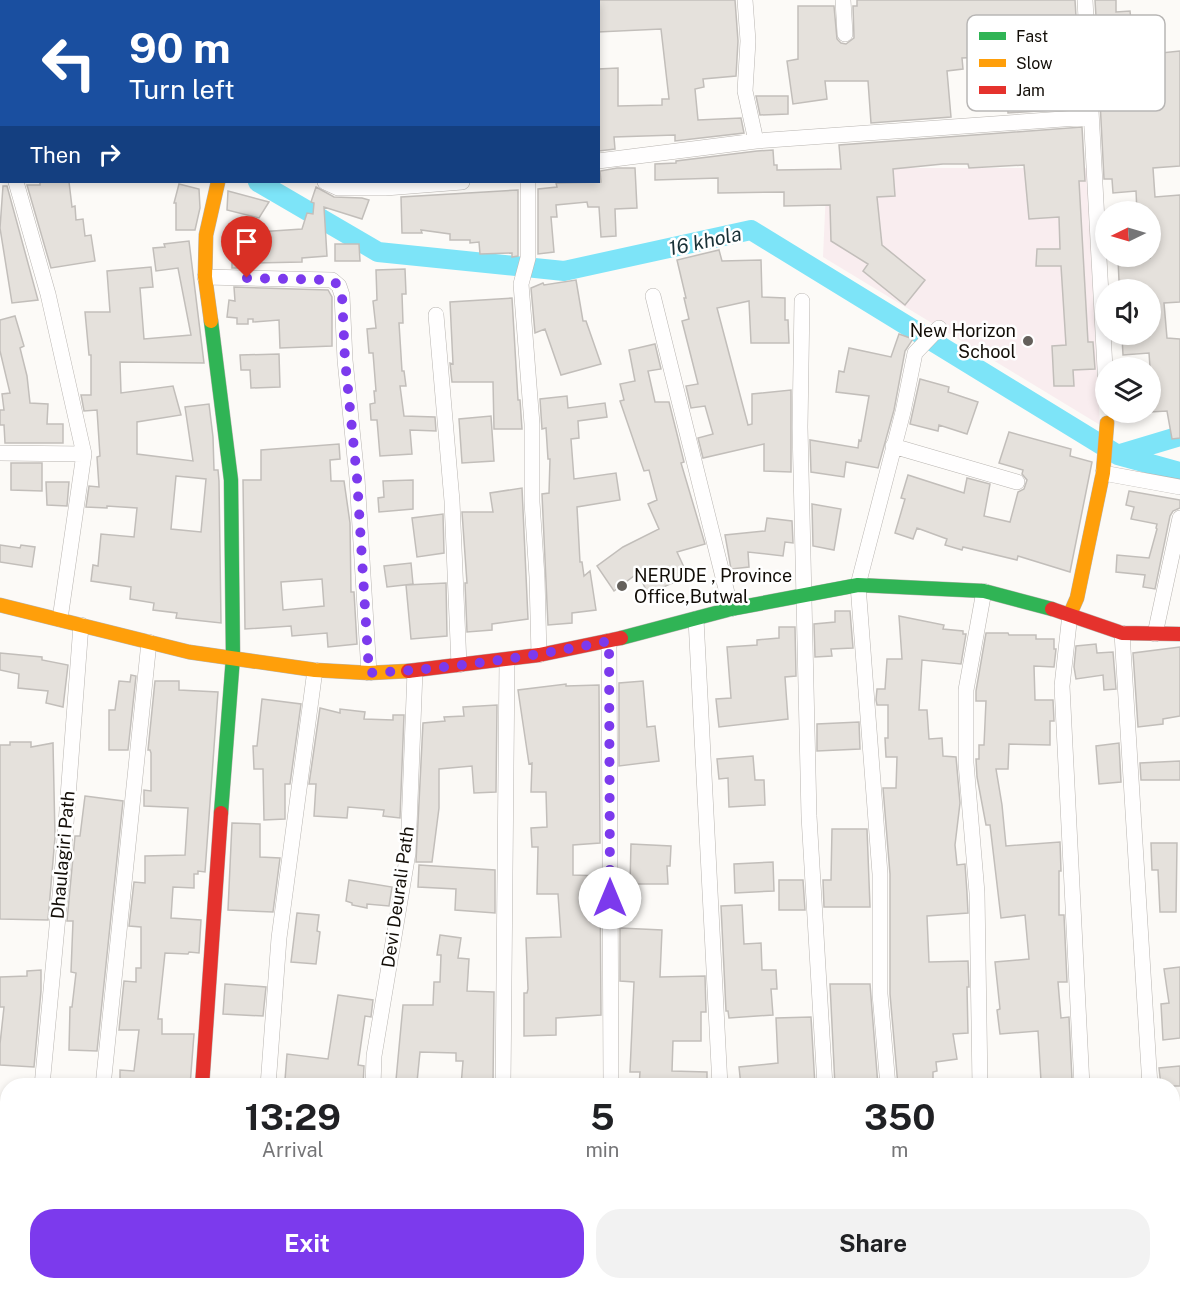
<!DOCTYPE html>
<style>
body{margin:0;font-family:"Public Sans",sans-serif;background:#f2f2f2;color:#202124;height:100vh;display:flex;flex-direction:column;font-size:22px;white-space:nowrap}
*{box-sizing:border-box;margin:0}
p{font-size:20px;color:#757577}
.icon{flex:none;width:33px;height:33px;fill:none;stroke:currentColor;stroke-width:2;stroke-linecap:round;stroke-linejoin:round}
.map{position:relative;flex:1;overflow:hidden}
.drawer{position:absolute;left:0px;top:1078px;width:1180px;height:212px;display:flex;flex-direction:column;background:#fff;border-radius:24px 24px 0 0;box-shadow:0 3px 9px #0003}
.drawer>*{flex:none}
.top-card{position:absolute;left:0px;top:0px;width:600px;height:183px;box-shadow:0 3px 9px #0003;background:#1a4fa0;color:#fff;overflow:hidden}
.needle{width:39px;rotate:265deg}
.buttons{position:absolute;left:1095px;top:201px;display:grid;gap:12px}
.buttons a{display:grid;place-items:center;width:66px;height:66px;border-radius:50%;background:#fff;box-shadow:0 3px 9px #0003;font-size:30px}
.pin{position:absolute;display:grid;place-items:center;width:51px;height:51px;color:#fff;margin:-62px -26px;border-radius:50% 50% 50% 0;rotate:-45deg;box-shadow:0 0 6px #0007}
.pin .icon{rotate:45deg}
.me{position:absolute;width:66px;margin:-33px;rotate:0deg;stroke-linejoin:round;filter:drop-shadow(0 0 4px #0008)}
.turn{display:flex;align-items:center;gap:21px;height:126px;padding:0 30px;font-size:27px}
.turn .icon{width:78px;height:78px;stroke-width:2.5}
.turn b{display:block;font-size:42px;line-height:51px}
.then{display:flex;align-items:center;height:57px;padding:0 30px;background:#0003;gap:12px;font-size:22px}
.eta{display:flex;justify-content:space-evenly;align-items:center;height:102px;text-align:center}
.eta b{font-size:36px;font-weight:700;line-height:42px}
.cta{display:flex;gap:12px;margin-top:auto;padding:12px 30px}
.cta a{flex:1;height:69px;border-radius:24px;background:#7c3aed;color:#fff;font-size:24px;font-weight:700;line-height:69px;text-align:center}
.cta a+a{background:#f2f2f2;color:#202124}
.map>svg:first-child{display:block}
.education{fill:#f9edef}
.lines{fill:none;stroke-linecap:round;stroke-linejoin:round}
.canal{stroke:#7de4f8;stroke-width:20}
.building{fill:#e5e1dc;stroke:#c2beba;stroke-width:1.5;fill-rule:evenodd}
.street-casing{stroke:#b9b5b1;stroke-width:16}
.fast-casing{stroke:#b9b5b1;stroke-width:15}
.slow-casing{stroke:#b9b5b1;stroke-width:15}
.jam-casing{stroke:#b9b5b1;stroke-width:15}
.street{stroke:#fffefe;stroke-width:15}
.fast{stroke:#30b455;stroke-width:14}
.slow{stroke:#ff9f0a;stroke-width:14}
.jam{stroke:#e5322d;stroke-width:14}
.route{stroke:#7c3aed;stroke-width:10;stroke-dasharray:0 18}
.poi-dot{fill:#64605b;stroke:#fff;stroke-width:2}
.labels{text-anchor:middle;stroke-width:5;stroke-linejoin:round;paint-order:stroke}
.poi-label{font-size:18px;fill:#120d07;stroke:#fff;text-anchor:end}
.street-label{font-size:18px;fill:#120d07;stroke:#fff}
.water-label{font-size:20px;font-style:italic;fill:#193137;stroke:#fff}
.key{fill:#fff;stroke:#b8b6b5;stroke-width:1.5}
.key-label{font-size:16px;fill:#120d07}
</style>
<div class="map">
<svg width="1180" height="1289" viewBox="0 0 1180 1289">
<rect width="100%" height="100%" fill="#fcfaf7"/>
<path class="education" d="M827 168H1087L1100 425 823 257Z"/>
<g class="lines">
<path class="canal" d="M0 44H2
M258 182 378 252 564 271 751 230 1118 455 1180 472
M1120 454 1180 436"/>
</g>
<path class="building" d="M598 0H735L738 41 736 76 703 79 704 87 695 89 698 120 741 118 744 133 675 141V135L614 137 615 149 599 151 598 69 618 68V106L662 105V99H669L661 29 598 32Z
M857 0H1075L1077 34 1044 36 1047 65 1079 63 1081 108 1008 113 1006 80 1014 79 1011 51 983 54V57L962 58 963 69 947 71 951 117 871 123 868 81H825L827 99 793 104 787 61 798 59V6H834L837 39 841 43 846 44 854 38 853 6H857Z
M1095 0H1116V12L1130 11 1133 38H1140L1142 55 1180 51V166L1153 168 1155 197 1180 195V302L1164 303 1167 338 1180 339V438L1172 439 1167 411 1150 412V395H1152L1149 353 1123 355 1122 337 1150 334V290H1122L1121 281H1119L1118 259 1150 258V212H1137L1136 191 1113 193 1112 179H1104L1098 62H1103L1100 33H1097Z
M756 96H788V114L760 115Z
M1082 127 1085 181H1079L1088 342H1093L1095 369 1073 370 1074 386H1054L1052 346 1066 345 1061 266H1036L1037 249H1060L1059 217 1029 219 1024 165 969 168 968 164H943L893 169 895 196 877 197 882 245 925 280 905 305 863 271 868 264 831 241 830 205 784 206V192L718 193V178L655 180V164L676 163V161L757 151 773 150 774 165H777V170L841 169 839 145Z
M617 168H635L637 208 615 209 616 236 601 237 599 207H588L587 202 556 205 557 217H551L554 252 538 254V189L557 187 556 183 601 182 600 171Z
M40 182H69L72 207 75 206 76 220 83 219 85 236 91 235 95 261 51 268 27 185H40Z
M179 184 199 189 200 208 195 230H176V203H174Z
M3 186H7L38 300 12 303 0 228Z
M316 187 334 197 362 198 369 200 362 219 324 207 327 256 302 258V262L248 263V268H232V260H230L228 234 302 229 307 213 313 214 314 203 311 202Z
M518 190V256L512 257V253L480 254 479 242 470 243V240H450V234L421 230 422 233H402L401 197Z
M228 191 269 202 259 218 227 210Z
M189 241 204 363 120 362 121 393 173 386 181 415 137 422V454L193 461 185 407 209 404 213 437 214 470H218L219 481 221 623 176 618 177 613 153 610 154 603 130 599 131 587 91 581 93 565 98 566 101 534 134 537 137 508 107 506V508L86 507 89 486 99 487 97 457 100 456 97 410 84 411 82 400 81 395H91V355H89L85 312H110L107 271 151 267 153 287 140 288 144 339 191 335 178 268 156 271 153 248 165 247 164 244ZM176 476 206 479 201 532 171 529Z
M335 244H359L360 261H335Z
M719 250 722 261 761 260 762 297 785 298V320H788L789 343H751L749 301 717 308 748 425 752 424V394L791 390V472L764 471V444L703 458 698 438 713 434 705 406 691 408 686 386 698 384 682 321 689 319 684 298H686L677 260Z
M405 269 406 294H402L403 323H399L402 371H404L406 386H400L404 416 435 417 436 431 410 430 412 454 380 456 377 420H371L370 404 375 403 374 391H376L373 353H369L367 329 376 328 373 301 377 300 376 270Z
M576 280 583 321H586L601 364 561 375 545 329 535 333 531 288 543 283 544 285Z
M234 287 328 290 332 297V346L280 348 279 320 253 322V319H248V324H237V318L227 317 229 300 235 301Z
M512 298 518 400H520L522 429H494L493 382H452L450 363 453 364 450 302Z
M15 316 24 346 20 348 27 376 30 403 48 404 47 424H63V443H5L4 425H0V410H4L2 394 10 393 0 351V320Z
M899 334 913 339 905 351 894 410 878 468 846 462 844 477 811 472 810 440 858 448 859 440 861 441 869 396 836 392 839 371 844 372 849 348 891 357Z
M655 344 661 369 648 371 655 402H669L684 462 681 463 705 544 677 552 688 576 648 594 638 573 614 591 597 566 623 547 659 529 648 504 657 500 649 470 644 471 620 401 624 400 620 384 635 381 629 350Z
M279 354 280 387 251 388 250 370H241L240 355Z
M920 379 949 387 948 392 978 402 967 434 939 425 938 431 910 424Z
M567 396 568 408 605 403 607 417 578 421 579 438 571 439 574 479 616 473 620 500 577 507 580 562H582L584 576 590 571 596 610 572 613V623L548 625 542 494 549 493 550 459H548L546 428 542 429 540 399Z
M491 416 494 461 462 463 459 419Z
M1009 432 1071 449 1070 456 1092 462 1070 572 1018 556 1017 560 963 547 962 550 945 545 947 539 917 528 913 539 895 533 905 499 901 498 908 475 964 493 967 478 990 484 984 516 1010 522 1018 492 1024 489 1027 480 1022 474 1023 470 999 463Z
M339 444 340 459 330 460 331 481H344L350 523 351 592H354L357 644 328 647 327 633 292 636 291 626 245 629 243 480H261V450ZM322 579 324 606 283 610 281 582Z
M11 463H42V491L11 490Z
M413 480V509L379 512 378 498 384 497 383 481Z
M46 482H69L67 506 47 505Z
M522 488 528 619 492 624V630L467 632 465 583H467L462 512H493L490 493Z
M1129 491 1180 500V508L1173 511 1170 516 1155 589 1143 587 1145 575 1116 572 1117 555 1149 558 1157 529 1156 528 1157 524 1131 519 1134 507 1126 505Z
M812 504 841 509 834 550 813 546Z
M443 514 444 553 417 557 412 518Z
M767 518 792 521 793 543 785 542 783 556 748 552 749 567 731 569 725 535 765 531Z
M0 545 20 548 21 545 35 547 32 567 0 562Z
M411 563 413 584 387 587 384 566Z
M446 583 447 636 411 639 406 585Z
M835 611H850L853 648 831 649 832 656 815 657 814 624 835 622Z
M899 616 944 625 943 629 963 631V634H966L961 664 922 660 919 710H927L929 739 942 738 943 756 956 757 960 803 955 845 957 865 965 864 967 893 968 913 927 916 929 962 968 961 969 987H967L968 1033 953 1034 957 1059 936 1062 937 1071 933 1072V1086H898L890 994V874L883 788H896L897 757H886L885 738H888V705H877L876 700 877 689H885L887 659H902Z
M779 627H795L796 676 785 677 788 719 719 727 716 699 731 698 727 647 757 645V640L779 638Z
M986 633H1008L1009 635H1036V639H1054V649H1056L1054 667 1034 666 1035 700H1053L1054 721H1050V745L1009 744 1008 769H996L1002 805 1006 846 1060 842 1061 871H1059V915H1064L1067 982H1058L1061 1018 1069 1017 1072 1079 1041 1081 1038 1031 1000 1034 997 1010 1000 1009 995 962 1029 959 1025 915 1001 918 990 825H986L977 777 976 759H979V745H984L986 701H976V691Z
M1096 644 1097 653 1113 652 1116 689 1104 690 1103 675 1076 679 1074 667 1076 646Z
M1180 647V716L1163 719V724L1138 727 1133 653Z
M0 653 42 657V660L68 665 63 707 46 703 48 691 18 688 19 674 0 670Z
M131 675 136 676 128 750H109V710H115L119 681 130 682Z
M155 681H179V690L218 692 205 872 198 871V874H194V888L173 887 171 918 201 920 199 953 189 952 188 954 165 953 158 1019H162V1034H194L190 1086H120V1070L134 1071 139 1030H119L124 981 136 982V968H141V927L129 926 134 882 145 883V856L185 855 188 808 144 806V790L151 791V753L150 750H148Z
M643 681 647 727 655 726 659 761 619 766V683Z
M566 684V686L599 685 600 843 573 845V875L600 876 601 1015 556 1018V1035L524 1036V993H527L528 989 526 938 561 937 558 894H537L538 847H532L531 828 547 827 546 792H531L532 763 529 764 518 690Z
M262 699 301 704 290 784H285V819L264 820 263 769H254L253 746H257Z
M497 705 496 792 474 793 472 766 439 769V808L432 862H416L423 723 445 721 444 717 464 716 463 707Z
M320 708 340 713V709L365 712 364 719 393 720V715H404L400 818 383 816 384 810 348 807 347 818 314 816 316 784H309Z
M859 722 860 749 817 751V724Z
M10 742H31V747L53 743 55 837 48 920 0 919V745H10Z
M1119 743 1121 782 1099 784 1096 746Z
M753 756 755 780H764L765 805 729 807 728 778 719 779 717 759Z
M1180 761V780H1141L1140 763Z
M85 796 123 801 97 1051 69 1050 70 1007H72L76 973 71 972 73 921H67L75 836H80Z
M232 823 260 824V857L280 858 273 912 228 910Z
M832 829H867L870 907H824L823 880H831Z
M1151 843H1177L1176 912H1160L1158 870H1152Z
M631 844 671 846 670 866H667L668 884H630Z
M773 862 774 891 735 893 734 864Z
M419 865 495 870V913L455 910 456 889 418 887Z
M349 880 392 887 389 906 367 904V908L352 905V903L346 901Z
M779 880H803L805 910H779Z
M742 905 744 944 761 943 762 970H776L777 989H771L773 1015 729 1018 728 1011H726L721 906Z
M297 913 319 915 317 931 320 932 316 964 291 962Z
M620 928 662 930 660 977 705 976 706 1012H701V1041H673L672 1071 707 1072V1086H639L640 1072H630L634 982 620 981Z
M440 935 461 938 458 958 469 959 467 991 494 992 493 1086H461L463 1061H456V1053L420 1052 417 1082 396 1080 403 1005H433L434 982H440L441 955H437Z
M1180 967V1038L1163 1040 1161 1004 1169 1003 1164 969Z
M41 970V991L34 1067 0 1065V1044L4 1007H0V977L27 976V971Z
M225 984 266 987 263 1016 223 1014Z
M830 984H870L878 1086H835Z
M338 995 373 1000 371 1017 365 1016 358 1065 364 1066 363 1086H292V1081L285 1080 287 1054 328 1059Z
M811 1017 815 1086H741L739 1067 778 1063 776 1018Z
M1180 1066V1086H1161L1159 1068Z"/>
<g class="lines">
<g class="street-casing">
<path id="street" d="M167 0V2
M745 0 748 41 745 91 756 141
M843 0 845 34
M1085 0 1106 387
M3 2V0
M0 33 2 26
M0 93 2 104
M598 161 756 141 1091 117
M16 182 48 294 84 454 60 619
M325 182 338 188H385L462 182
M528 182V258L521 284 532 424V502L537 577 539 655
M205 277 332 280 339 286 342 295 345 360 357 478 369 673
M653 296 731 609
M802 301 800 427 809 816 825 1086
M436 315 452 501 459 665
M893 446 1017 482
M0 453 84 454
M1103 473 1180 487
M1070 614 1062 686 1082 1086
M696 619 720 1086
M1122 633 1150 1086
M1155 634 1180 518
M609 641 611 1086
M42 1086 63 863 81 625
M103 1086 149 642
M268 1086 279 938 315 670
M373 1086 374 1056 408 853 415 671
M503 1086 507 660
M888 1086 880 994V874L858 585 903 412 915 353 939 328
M980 1086 977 893 966 763V690L984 591
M259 1282V1289
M729 1282V1289
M834 1282 835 1289
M896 1282 897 1289
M994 1282V1289
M1092 1282V1289
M1163 1282V1289
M21 1289 22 1282
M86 1289V1282
M189 1289V1282
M366 1289V1282
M501 1289V1282
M609 1289V1282"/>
</g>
<g class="fast-casing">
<path id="fast" d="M211 321 231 480 233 657 221 813
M621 638 731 609 858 585 984 591 1052 609"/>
</g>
<g class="slow-casing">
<path id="slow" d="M211 321 205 277 206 235 218 182
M0 605 189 652 315 670 369 673 408 671
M1070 614 1077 598 1103 473 1107 423"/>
</g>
<g class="jam-casing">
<path id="jam" d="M1052 609 1122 633 1180 634
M408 671 539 655 621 638
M202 1086 221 813"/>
</g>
<use href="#street" class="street"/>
<use href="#fast" class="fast"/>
<use href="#slow" class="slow"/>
<use href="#jam" class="jam"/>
</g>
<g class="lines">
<path class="route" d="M247 278 332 280 339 286 342 295 345 360 357 478 369 673C450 669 529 657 609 641L610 898"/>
</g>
<g class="poi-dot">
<circle cx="1028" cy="341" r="6"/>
<circle cx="622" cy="586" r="6"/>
</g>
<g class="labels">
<g class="poi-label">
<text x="1016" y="337">New Horizon<tspan x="1016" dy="21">School</tspan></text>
<text x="634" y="582" text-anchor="start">NERUDE , Province<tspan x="634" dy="21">Office,Butwal</tspan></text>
</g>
<g class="street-label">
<text transform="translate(63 855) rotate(-85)" y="6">Dhaulagiri Path</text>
<text transform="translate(398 897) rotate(-82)" y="6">Devi Deurali Path</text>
</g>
<g class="water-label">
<text transform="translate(705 241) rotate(-12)" y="7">16 khola</text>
</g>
</g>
<rect x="967" y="15" width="198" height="96" rx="9" class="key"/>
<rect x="979" y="32" width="27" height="8" fill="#30b455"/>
<rect x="979" y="59" width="27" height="8" fill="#ff9f0a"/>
<rect x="979" y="86" width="27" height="8" fill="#e5322d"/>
<g class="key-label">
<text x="1016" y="42">Fast</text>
<text x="1016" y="69">Slow</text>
<text x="1016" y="96">Jam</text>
</g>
</svg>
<div class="buttons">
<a><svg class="needle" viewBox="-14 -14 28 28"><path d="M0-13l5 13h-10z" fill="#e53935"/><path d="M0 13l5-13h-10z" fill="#757577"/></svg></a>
<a><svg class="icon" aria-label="sound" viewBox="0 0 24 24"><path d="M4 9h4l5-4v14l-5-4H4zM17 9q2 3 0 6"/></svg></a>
<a><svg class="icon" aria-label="layers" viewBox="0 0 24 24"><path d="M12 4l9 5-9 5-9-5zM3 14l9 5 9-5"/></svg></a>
</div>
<div class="pin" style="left:247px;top:278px;background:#d93025"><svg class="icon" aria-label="arrive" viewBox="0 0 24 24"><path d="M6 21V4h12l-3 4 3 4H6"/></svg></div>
<svg class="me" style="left:610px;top:898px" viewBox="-20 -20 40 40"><circle r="19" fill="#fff"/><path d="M0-13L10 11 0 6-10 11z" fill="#7c3aed"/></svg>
<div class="top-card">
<div class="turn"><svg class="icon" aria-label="left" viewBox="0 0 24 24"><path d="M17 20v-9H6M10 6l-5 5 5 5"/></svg><div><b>90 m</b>Turn left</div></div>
<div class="then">Then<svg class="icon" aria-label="right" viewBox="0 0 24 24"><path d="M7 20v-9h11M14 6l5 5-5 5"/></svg></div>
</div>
<section class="drawer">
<div class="eta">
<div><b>13:29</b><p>Arrival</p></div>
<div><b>5</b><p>min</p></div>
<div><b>350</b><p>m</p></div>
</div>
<div class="cta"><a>Exit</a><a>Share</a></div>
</section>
</div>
